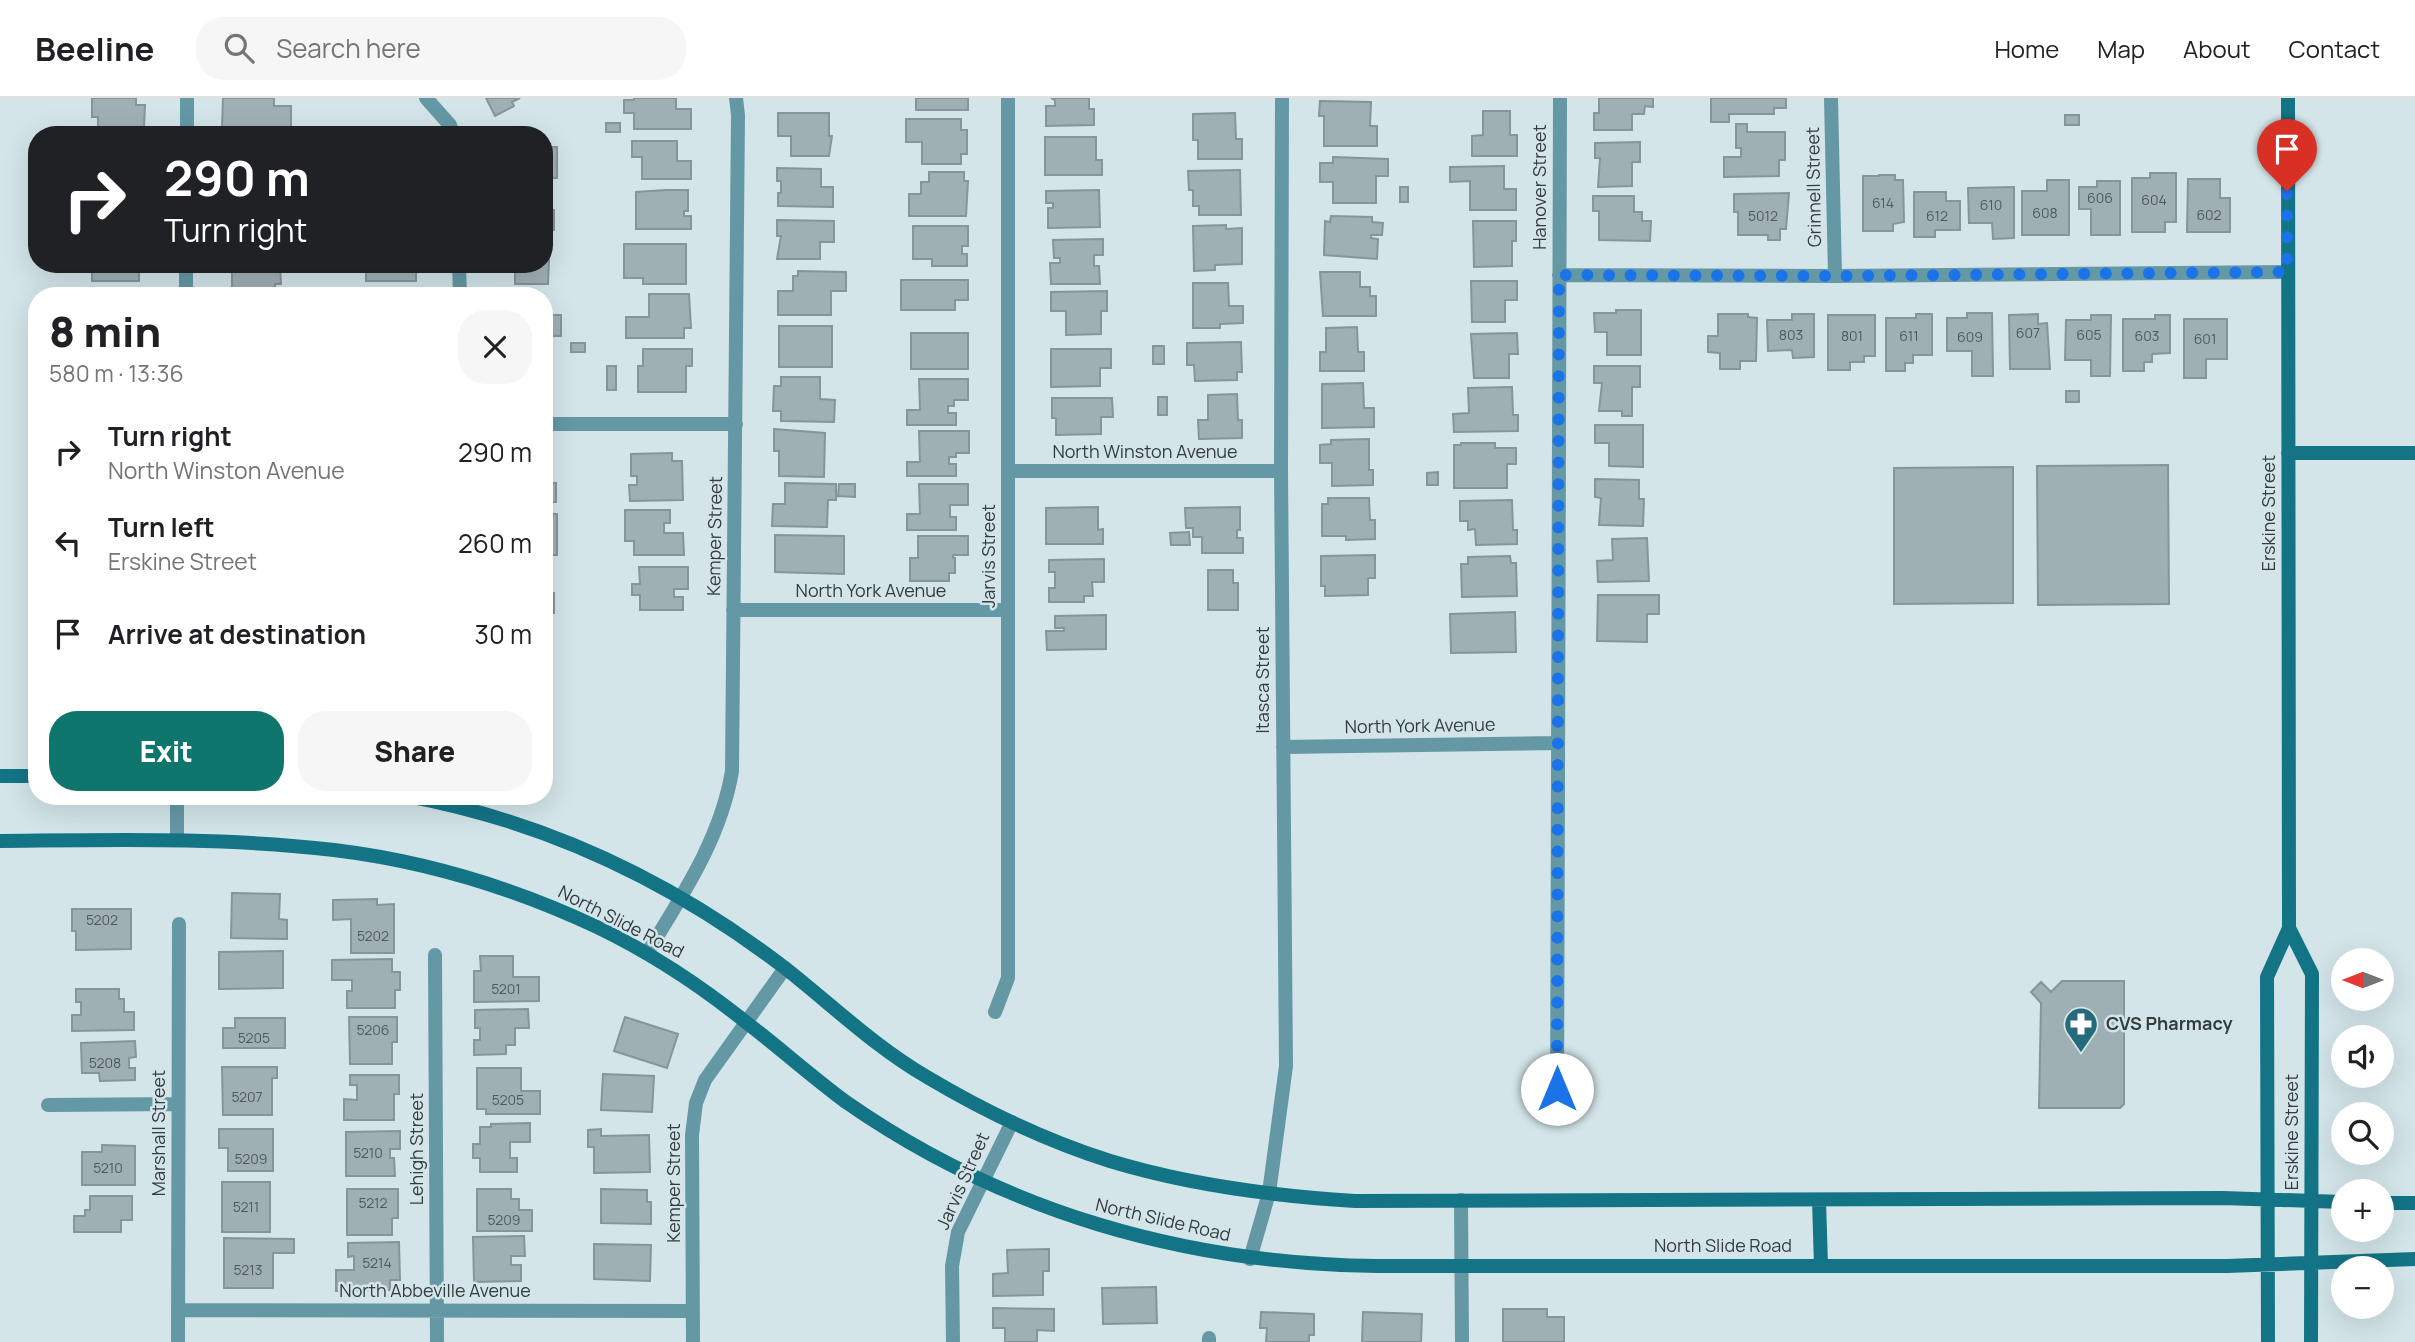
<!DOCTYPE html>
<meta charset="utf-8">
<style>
body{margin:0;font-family:Manrope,sans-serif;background:#f6f6f6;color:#202124;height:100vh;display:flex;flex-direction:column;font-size:26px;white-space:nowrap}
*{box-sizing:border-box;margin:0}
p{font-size:23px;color:#757577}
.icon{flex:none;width:38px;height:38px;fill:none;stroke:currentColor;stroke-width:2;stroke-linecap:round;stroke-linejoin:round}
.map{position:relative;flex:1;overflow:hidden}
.side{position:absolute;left:28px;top:189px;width:525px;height:518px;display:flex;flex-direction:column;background:#fff;border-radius:28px;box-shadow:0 7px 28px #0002}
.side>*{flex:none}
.hud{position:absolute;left:28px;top:28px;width:525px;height:147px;border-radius:28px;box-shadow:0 7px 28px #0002;background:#202124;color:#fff;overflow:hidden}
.needle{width:46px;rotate:270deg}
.buttons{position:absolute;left:2331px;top:850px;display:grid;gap:14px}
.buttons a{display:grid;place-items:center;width:63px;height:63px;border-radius:50%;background:#fff;box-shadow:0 7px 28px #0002;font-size:35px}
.pin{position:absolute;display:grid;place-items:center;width:60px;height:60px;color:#fff;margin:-72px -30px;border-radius:50% 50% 50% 0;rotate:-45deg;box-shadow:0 0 7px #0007}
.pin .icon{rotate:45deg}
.me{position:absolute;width:77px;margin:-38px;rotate:0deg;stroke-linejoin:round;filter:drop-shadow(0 0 5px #0008)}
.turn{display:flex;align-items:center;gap:24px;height:147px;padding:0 21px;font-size:32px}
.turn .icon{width:91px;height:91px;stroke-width:2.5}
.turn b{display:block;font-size:49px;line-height:60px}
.round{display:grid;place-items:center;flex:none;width:74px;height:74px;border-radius:28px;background:#f6f6f6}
.headline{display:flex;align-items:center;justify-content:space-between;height:119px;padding:0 21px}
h1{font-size:42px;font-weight:800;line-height:52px}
.action{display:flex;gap:14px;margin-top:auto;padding:14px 21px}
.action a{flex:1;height:80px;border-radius:28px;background:#0f766e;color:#fff;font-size:28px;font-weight:800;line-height:80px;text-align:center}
.action a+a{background:#f6f6f6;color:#202124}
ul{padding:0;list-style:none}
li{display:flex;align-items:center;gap:21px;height:91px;padding:0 21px}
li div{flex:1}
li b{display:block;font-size:26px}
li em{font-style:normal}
header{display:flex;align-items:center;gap:42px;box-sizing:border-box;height:98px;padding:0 35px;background:#fff;border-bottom:2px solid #e0e0e0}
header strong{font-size:33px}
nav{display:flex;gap:38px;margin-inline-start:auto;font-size:24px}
.search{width:490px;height:63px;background:#f6f6f6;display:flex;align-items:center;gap:18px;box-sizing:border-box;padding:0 24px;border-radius:28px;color:#757577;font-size:26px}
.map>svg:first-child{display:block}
.building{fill:#9fb0b4;stroke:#859599;stroke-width:2}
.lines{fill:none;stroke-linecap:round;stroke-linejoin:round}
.street{stroke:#6598a5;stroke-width:14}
.secondary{stroke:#137486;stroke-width:14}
.route{stroke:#1a73e8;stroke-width:12;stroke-dasharray:0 21.6}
.labels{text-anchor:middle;stroke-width:5;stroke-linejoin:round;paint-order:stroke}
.number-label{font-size:14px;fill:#50595c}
.street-label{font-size:18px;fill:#353c3e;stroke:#d3e5e9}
.poi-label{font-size:18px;font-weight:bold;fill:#353c3e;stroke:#d3e5e9;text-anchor:start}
</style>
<header>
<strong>Beeline</strong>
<div class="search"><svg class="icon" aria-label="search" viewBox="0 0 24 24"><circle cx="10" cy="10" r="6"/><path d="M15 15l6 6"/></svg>Search here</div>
<nav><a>Home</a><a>Map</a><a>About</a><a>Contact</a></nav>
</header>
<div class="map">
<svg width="2415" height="1244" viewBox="0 0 2415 1244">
<rect width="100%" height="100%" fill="#d3e5e9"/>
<path class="building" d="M92 0H136V7H145L144 29H98V19H92Z
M223 0H274V8H291V30L222 29Z
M486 0H520L512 4 514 8 495 18Z
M634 0H676V11H691V31H634V15H624V2H634Z
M916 0H968V12H916Z
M1051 0H1089V11H1094V27L1046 28V8H1055V2Z
M1599 0H1653V9L1645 8 1644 16H1632V32H1594V15H1599Z
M1711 0H1786V10H1774V16H1729V24H1711Z
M1320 3 1371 4 1370 28H1377V48H1324V18H1319Z
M1483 13H1510V37H1517V58H1472V38L1483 37Z
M778 15H829V38H832L829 58H791V38H778Z
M1235 15 1236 41H1242V61H1198V42H1193V16Z
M2065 17H2079V27H2065Z
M906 21H961V32H967V56H961V66H922V44H906Z
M606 25H620V34H606Z
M1736 26H1747V34H1785V62H1779V78L1724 79V59H1741V50H1736Z
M1045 39H1096V62H1102V77H1045Z
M632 43H677V63H691V81H642V59H632Z
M1640 44V64H1632V88L1598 89 1600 60H1595V45Z
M544 49H557V80H544Z
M1333 59 1388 61V78H1376V105H1333V84H1320V65H1333Z
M1504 68V91H1516V112H1470V83L1450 84V69Z
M777 70 821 71V89H833V109L778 108V95H781V83H777Z
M1240 72 1241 117H1199V108H1193V92H1189L1188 73Z
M929 74H964V83H968L966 118H909V96H921V84H929Z
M2150 75H2176V124H2165V134H2132V80H2150Z
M1879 77H1895V82H1903L1904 124 1893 126V133H1863V78H1879Z
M2188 81H2220V100H2230V134H2187Z
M2047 82H2069V137H2022V93H2047Z
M2097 83H2120V137H2091V111H2079V89H2097Z
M1400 89H1408V104H1400Z
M2014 89V140L1993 141 1992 125H1969L1968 90Z
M666 92H688V113H684V118H691V131H636V94Z
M1099 92 1100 129 1048 130V110H1053V105H1046V93Z
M1914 94H1946V103H1960V132H1935V139H1914Z
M1789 95 1786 131H1780V142H1768V137H1738V114H1734V96Z
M1593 98H1634V114H1642V123H1651L1650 143 1599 142V113H1593Z
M544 112H554V132H544Z
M1331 118 1372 119V124L1383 125 1382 137H1371V140L1378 141 1377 161 1324 157 1325 123 1330 124Z
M777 122 834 123V144H820V161H777L781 138H777Z
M1473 123H1516V143H1512V168L1474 169Z
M1226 127V131L1242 130V166L1215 167V172L1194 173 1193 128Z
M913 128H968V148H962V156H967V168H932V161H913Z
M544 141H550L548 186H515V166H544Z
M1103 141V157H1094V168H1099L1100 186H1051L1050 165H1060V160H1054L1053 142Z
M624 146H686V186H643V180H624Z
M86 166H139V183H92V168Z
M227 166H280L281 186H275V192H232V172H227Z
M366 166H416V183H366Z
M798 173 846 174V193H831V217H778V193H793V178H798Z
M1320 174H1360V189H1370V198H1376V218H1323Z
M901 182H968V202H955V212H901Z
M1471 183H1517V202H1505V224H1472Z
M1193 185H1228L1229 208H1243V225L1220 226V230H1193Z
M1107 193V213H1101V236L1066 237V213H1051V194Z
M89 194H140V198H89Z
M649 196H689L691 230H684V240H626V219H649Z
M1616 212H1641V257H1607V234H1595L1594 215H1616Z
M1967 215H1992L1993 278H1972V253H1947V220H1967Z
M1718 216H1748V219L1757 220 1756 263H1740V271H1720V255L1708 254V238H1718Z
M1792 216H1814V259L1793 260 1792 252 1768 253 1767 222H1792Z
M1916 216H1932V257H1913V265H1905V273H1886V220H1916Z
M2038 216V226L2047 225 2050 271H2010L2009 217Z
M544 217H561V238H544Z
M1828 217H1875V258H1864V264H1850V272H1828Z
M2091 217H2111L2110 278H2091V262H2065L2066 222H2091Z
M2155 217H2170V255L2152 256V264H2144V273H2123V221H2155Z
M2184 221H2227V261H2206V280H2184Z
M779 228H832V269H779Z
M1357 229 1358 254H1364V273H1320V254H1326V230Z
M911 235H968V271H911Z
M1517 235 1518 256H1509V280H1474L1471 236Z
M1241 244 1242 274H1237V282L1195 283 1194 267H1187V245Z
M571 245H585V254H571Z
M1153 248H1164V266H1153Z
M643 251H692V268H686V294H638V268H643Z
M1051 251H1111V270H1100V288L1051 289Z
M607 268H616V292H607Z
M1594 268H1640V289H1632V318H1622V313H1599L1602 285H1594Z
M781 279H820V301L835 302 834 324 781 323V313H773L774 288H781Z
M919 281H968V302H954V308H948V315H956V327H907V312H920Z
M1363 285 1364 310H1374V329L1322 330V286Z
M1512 289 1513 317H1518V333L1454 334 1453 316 1469 315 1468 290Z
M2066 293H2079V304H2066Z
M1237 296 1238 322H1242V340L1199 341 1198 322H1208V297Z
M1158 299H1167V317H1158Z
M1052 300H1112L1113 319H1101V336L1056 337V320H1052Z
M1595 327H1643V369L1609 368V345H1595Z
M774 331 825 335 824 379 779 378V353H774Z
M919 333H969V355H956V359H949V366H956V378H907V364H920Z
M1369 341V372H1373V387L1332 388V365H1320V347L1331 346V342Z
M1461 345H1495V350H1516V366H1507V390H1454V347H1461Z
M672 355V363H682L683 402 630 403 629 387H637V378H631V356Z
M2168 367 2169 506 2038 507 2037 368Z
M2013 369V505L1894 506V370Z
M1438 374V387H1427V375Z
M1595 381 1639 382V401H1644L1643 428 1599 427 1601 400 1595 399Z
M544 385H556V404H544Z
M785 385 836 386V402H828L827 429 772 428 773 406H785Z
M839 386H855V399L838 398Z
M919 386H968V407H950V419H956V432H907V416H920Z
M1328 400H1369L1370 422H1375V441L1346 442V438H1322V406H1328Z
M1512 402 1513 432H1517V446L1476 447 1475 431 1468 432V423H1460V403Z
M1098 409V432L1103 431V446H1046V410Z
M1240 409V432H1237V440H1243V455H1202V439H1193V430H1186L1185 410Z
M625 412H670V425H664V435H683L684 457H634V443H625Z
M544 416H557V457H544Z
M1189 434 1190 447H1171L1170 435Z
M775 437 844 438V476L775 474Z
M918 438H968V457H953V460H955V475H949V483H910V460H918Z
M1647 440 1649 483 1598 484 1597 463 1613 462 1612 441Z
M1375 457V480H1368V497L1325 498V488H1321V458Z
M1510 458 1511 465H1516L1517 498 1462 499 1461 466H1468V459Z
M1104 461V484H1092L1093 498H1084V504H1049V490H1055V474H1049V462Z
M639 469H688V491H674V499H683V512H640V497H632V486H640Z
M1208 472H1233V485H1238V512H1208Z
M544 495H554V515H544Z
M1598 497H1659V516H1647V544L1597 543Z
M1515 514 1516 554 1451 555 1450 516Z
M1106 517V551L1047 552 1046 533H1064V530H1055V518Z
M232 795 280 796 279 821 287 822V841L231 840Z
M377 801V807L394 806V855H351V821L333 822V802Z
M72 811H131V851L76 852V833H72Z
M283 853V890L219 891V854Z
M480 858H513V879H539V903L474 904V873H481Z
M392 861V874H400V892H395V910H347V893H352V882H332V862Z
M2062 883H2124V1006L2120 1010H2039L2041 905 2031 894 2041 884 2051 894Z
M76 891H119V901H124V914H134V932L72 933V917H81V904H76Z
M528 911 529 930H515V947H506V956L474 957V942H480V930H475V912Z
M349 919H397V944H392V966H350Z
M625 919 678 936 667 970 614 953Z
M235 920H285V950H223V930H235Z
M135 943 136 959 129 960V970H135V982L100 983 99 975H82L81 945Z
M222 969H277V980H272V1017H223Z
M477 970H521V993H540V1016H486V1011H477Z
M603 976 654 978 652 1014 601 1012Z
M350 977H399V996H394V1022H344V1001L357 1002V987H350Z
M530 1025V1044H510V1060H517V1074H480V1060H473V1046H480V1029H491V1026Z
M219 1031H273V1073H228V1050H219Z
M601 1031V1038L649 1037 650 1074 594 1075V1049H588V1032Z
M400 1033V1051H390V1060H394L395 1078H346V1034Z
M102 1047 135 1048V1087H82V1054H102Z
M222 1084H270V1134H222Z
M347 1091H398V1120H392V1137H347Z
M477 1091H511V1101H519V1112H532V1133H477Z
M601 1091 647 1092V1104H651V1126L601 1125Z
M90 1098H132V1122H121V1134H74V1118H85V1112H90Z
M524 1138 525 1158H511V1167H521V1183L474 1184 473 1139Z
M224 1140 294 1141V1155H273V1190H224Z
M399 1144 400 1182H390V1192L336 1193V1172H354V1158L348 1159V1145Z
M594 1146 651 1147 650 1183 594 1181Z
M1049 1151V1173H1043V1197L993 1198V1176L1008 1175 1007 1152Z
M1156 1189 1157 1225 1103 1226 1102 1190Z
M993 1210 1054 1211V1233L1037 1232V1244H1005V1230H993Z
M1503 1211H1547V1219H1564V1244H1503Z
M1261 1214 1314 1216V1237H1309V1244H1266L1267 1230H1260Z
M1363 1214 1422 1216 1421 1244H1362Z"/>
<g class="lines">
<path class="street" d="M426 0 450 27 453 37
M1831 0 1835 178
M187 37V0
M459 166 460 198
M1559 177 1835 178 2287 174
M186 198V166
M544 326H736
M1008 373H1281
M733 512H1008
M1283 649 1558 645
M177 698V741
M647 855C682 798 721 740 732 673L738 17 736 0
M435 857 437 1244
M995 914 1008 880V0
M48 1007 178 1006
M1557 1018 1560 0
M1461 1102 1462 1244
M1250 1161 1269 1095 1286 968 1281 373 1282 0
M178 1212 693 1213
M178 1244 179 826
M693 1244 692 1037 696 1005 705 982 785 870
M953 1244 952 1168 958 1134 1012 1024
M1209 1244V1240"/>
<path class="secondary" d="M2288 355H2415
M0 678H37
M408 698C547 724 673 784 785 870 832 907 875 949 927 979 984 1013 1047 1043 1110 1063 1189 1087 1274 1098 1355 1103L2223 1100 2343 1104
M0 743C112 742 223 739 334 752 425 763 514 790 597 829 651 855 701 888 747 925 781 951 812 979 846 1004 1004 1114 1185 1166 1377 1168H2227L2415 1161
M2289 830 2312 876 2311 1244
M1819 1102 1821 1168
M2382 1105H2415
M2268 1244 2267 879 2289 830 2288 0"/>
</g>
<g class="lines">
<path class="route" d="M1557 991 1559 177 1835 178 2287 174V93"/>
</g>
<defs>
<g id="pharmacy-pin" transform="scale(1.75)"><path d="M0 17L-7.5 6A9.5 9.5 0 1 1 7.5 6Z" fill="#266b7b" stroke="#d3e5e9"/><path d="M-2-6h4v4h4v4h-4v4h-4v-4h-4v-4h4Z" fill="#fff"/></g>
</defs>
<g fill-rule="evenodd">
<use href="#pharmacy-pin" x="2081" y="926"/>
</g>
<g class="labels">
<g class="number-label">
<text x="2100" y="105">606</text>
<text x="2154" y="107">604</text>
<text x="1883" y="110">614</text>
<text x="1991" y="112">610</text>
<text x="2045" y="120">608</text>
<text x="2209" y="122">602</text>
<text x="1763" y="123">5012</text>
<text x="1937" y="123">612</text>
<text x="2028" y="240">607</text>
<text x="1791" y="242">803</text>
<text x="2089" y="242">605</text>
<text x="1852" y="243">801</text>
<text x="1909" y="243">611</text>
<text x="2147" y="243">603</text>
<text x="1970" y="244">609</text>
<text x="2205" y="246">601</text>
<text x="102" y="827">5202</text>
<text x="373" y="843">5202</text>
<text x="506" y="896">5201</text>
<text x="373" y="937">5206</text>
<text x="254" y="945">5205</text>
<text x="105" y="970">5208</text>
<text x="247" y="1004">5207</text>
<text x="508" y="1007">5205</text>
<text x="368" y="1060">5210</text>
<text x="251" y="1066">5209</text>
<text x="108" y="1075">5210</text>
<text x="373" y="1110">5212</text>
<text x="246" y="1114">5211</text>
<text x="504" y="1127">5209</text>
<text x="377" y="1170">5214</text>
<text x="248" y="1177">5213</text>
</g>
<g class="street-label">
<text transform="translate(1540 89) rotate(-90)" y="6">Hanover Street</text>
<text transform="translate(1814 89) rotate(-91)" y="6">Grinnell Street</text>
<text x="1145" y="360">North Winston Avenue</text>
<text transform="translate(2269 415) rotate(-90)" y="6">Erskine Street</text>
<text transform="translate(715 438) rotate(-89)" y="6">Kemper Street</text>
<text transform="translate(989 458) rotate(-90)" y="6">Jarvis Street</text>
<text x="871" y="499">North York Avenue</text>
<text transform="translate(1263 582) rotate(-90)" y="6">Itasca Street</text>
<text transform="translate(1420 628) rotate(-1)" y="6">North York Avenue</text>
<text transform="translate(621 824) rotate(27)" y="6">North Slide Road</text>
<text transform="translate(2292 1034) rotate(-90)" y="6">Erskine Street</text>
<text transform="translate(159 1035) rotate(-90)" y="6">Marshall Street</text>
<text transform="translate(417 1051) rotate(-90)" y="6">Lehigh Street</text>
<text transform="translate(963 1083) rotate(-66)" y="6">Jarvis Street</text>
<text transform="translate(674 1085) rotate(-90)" y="6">Kemper Street</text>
<text transform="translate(1163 1122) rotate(13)" y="6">North Slide Road</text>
<text x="1723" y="1154">North Slide Road</text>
<text x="435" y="1199">North Abbeville Avenue</text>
</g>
<g class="poi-label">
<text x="2106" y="932">CVS Pharmacy</text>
</g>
</g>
</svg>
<div class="buttons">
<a><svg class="needle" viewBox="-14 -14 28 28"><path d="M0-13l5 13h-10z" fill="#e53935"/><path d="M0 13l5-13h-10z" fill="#757577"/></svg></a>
<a><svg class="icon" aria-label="sound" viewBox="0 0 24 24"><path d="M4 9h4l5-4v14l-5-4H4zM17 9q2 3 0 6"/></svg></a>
<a><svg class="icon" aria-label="search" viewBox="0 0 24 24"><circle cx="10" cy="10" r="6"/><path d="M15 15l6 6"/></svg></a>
<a>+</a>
<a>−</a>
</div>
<div class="pin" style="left:2287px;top:93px;background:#d93025"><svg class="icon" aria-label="arrive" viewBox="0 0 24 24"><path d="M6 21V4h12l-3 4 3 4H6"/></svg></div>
<svg class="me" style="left:1557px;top:991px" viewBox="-20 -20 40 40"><circle r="19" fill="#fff"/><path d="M0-13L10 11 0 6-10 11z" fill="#1a73e8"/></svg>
<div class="hud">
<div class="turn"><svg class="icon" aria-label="right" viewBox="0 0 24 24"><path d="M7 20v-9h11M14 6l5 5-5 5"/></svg><div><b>290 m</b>Turn right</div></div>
</div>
<section class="side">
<div class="headline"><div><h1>8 min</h1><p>580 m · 13:36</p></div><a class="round"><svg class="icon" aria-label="close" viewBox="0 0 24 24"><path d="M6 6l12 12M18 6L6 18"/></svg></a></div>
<ul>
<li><svg class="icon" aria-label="right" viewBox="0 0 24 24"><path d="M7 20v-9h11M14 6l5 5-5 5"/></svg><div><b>Turn right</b><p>North Winston Avenue</p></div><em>290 m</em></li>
<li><svg class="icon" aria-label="left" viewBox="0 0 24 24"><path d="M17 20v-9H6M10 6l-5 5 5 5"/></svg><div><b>Turn left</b><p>Erskine Street</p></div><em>260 m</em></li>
<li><svg class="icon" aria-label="arrive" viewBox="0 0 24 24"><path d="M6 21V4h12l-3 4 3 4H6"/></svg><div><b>Arrive at destination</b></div><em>30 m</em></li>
</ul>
<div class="action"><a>Exit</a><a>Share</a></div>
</section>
</div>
